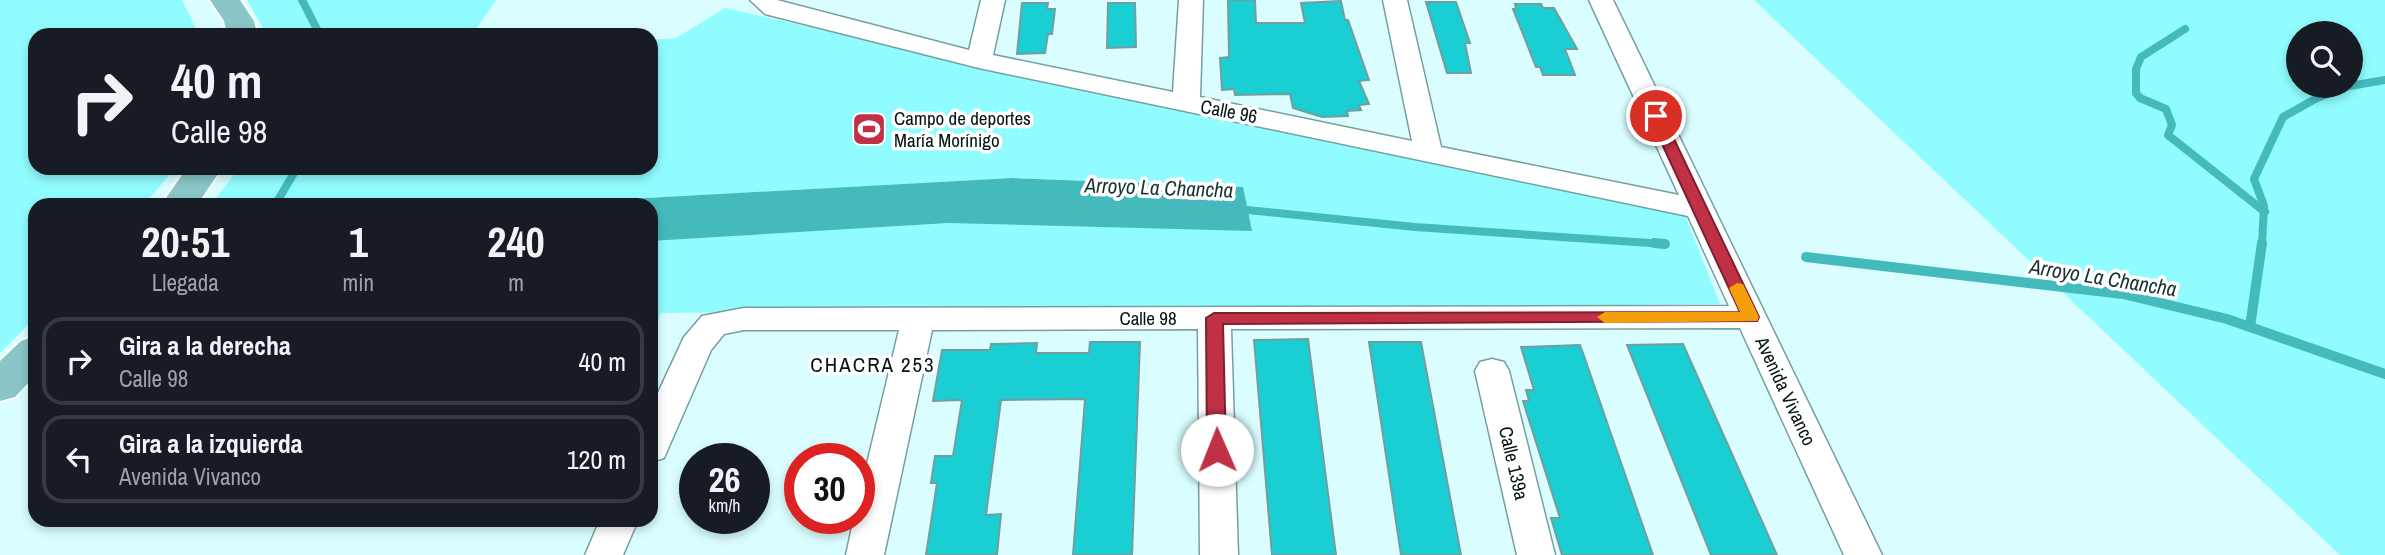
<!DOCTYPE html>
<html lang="es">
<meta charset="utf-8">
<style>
body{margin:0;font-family:"Archivo Narrow",sans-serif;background:#20242c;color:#f1f3f6;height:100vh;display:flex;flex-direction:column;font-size:26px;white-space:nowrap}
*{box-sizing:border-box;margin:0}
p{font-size:23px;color:#9ea1a6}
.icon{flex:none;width:38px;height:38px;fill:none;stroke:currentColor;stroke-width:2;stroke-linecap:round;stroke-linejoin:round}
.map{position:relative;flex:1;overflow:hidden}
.side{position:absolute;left:28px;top:198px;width:630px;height:329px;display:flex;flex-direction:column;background:#171b24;border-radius:21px;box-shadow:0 4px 10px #0003}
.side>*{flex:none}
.guide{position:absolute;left:28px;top:28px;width:630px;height:147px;border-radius:21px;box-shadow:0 4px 10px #0003;background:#171b24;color:#f1f3f6;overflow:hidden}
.fabs{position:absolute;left:2286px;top:21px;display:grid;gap:14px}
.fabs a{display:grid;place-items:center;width:77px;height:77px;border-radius:50%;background:#171b24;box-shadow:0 4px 10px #0003;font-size:35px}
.speed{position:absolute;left:679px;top:443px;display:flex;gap:14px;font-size:35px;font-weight:700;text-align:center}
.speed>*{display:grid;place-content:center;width:91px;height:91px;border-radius:50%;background:#171b24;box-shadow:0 4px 10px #0003;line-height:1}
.speed small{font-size:18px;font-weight:400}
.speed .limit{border:10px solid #d22;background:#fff;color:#111}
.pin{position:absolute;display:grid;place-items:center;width:60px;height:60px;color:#fff;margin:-30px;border:4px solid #fff;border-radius:50%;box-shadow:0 2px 7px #0007}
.me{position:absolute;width:77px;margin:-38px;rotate:359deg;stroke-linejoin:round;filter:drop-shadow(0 0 5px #0008)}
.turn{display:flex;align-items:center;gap:24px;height:147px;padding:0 28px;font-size:32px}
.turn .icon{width:91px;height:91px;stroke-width:2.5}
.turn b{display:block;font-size:49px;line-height:60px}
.eta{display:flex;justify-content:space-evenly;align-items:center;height:119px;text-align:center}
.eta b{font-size:42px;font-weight:700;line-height:49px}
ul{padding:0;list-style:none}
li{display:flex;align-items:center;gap:21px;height:88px;margin:0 14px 10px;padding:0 14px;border:4px solid #363941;border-radius:21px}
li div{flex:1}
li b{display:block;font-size:26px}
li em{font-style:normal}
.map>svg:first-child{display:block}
.green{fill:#90fcff;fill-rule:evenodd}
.water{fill:#44babd}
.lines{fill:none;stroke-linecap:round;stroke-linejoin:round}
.stream-far1{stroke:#44babd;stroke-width:8}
.stream{stroke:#44babd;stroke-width:10}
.building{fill:#19cfd4;stroke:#739d9e;stroke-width:2}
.minor-casing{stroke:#759fa0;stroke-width:3}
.major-casing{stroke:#fff;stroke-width:4}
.minor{fill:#fff;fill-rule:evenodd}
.major{fill:#8ac5c7;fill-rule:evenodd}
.route{fill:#c13146;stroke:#7d202e;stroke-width:2}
.slow{fill:#f59e0b}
.labels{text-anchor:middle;stroke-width:7;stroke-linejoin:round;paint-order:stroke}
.street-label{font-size:19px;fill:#041415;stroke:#fff}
.poi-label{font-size:19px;fill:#041415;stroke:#fff;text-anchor:start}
.water-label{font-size:21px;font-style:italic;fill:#183233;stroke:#fff}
.neighbourhood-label{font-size:21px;letter-spacing:2px;fill:#041415;stroke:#fff}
</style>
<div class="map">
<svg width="2385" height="555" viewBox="0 0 2385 555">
<rect width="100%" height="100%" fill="#dafeff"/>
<path class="green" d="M0 0H182L199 35H35V168H175L144 205H35V318L0 353Z
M247 0H496L472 35H267Z
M1754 0H2385V555H2340ZM2350 33V86H2298V33Z
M725 8 1083 89 1683 210 1720 304 661 313 651 341V241L949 223 1243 187 1012 178 519 205H211L239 168H651V40L676 38Z"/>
<path class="water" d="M1012 178 1243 187 1252 231 949 223 651 241V205H519Z"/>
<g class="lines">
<path class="stream-far1" d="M302 0 320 35
M2185 29 2141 57 2136 69V93L2140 98 2166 109 2172 125 2168 135 2265 212
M2350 86 2385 80
M275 205 297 168
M1238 209 1415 227 1665 244
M2262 245 2264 206 2254 179 2283 117 2317 98 2349 86"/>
<path class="stream" d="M1654 243 1665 244
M1806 257 2123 294 2227 319 2385 374
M2250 327 2262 243"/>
</g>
<path class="building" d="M1228 0H1255L1256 23H1305L1301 3 1341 1 1345 20H1348L1369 80 1359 81 1369 104 1359 105 1361 110 1347 111 1348 116 1322 117 1293 108 1290 94 1235 95 1234 89 1222 90 1220 58 1229 57Z
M1426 2H1456L1470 43H1465L1471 73H1447Z
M1022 3H1048L1047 9H1055L1052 34H1048L1045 53 1017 54Z
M1108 3H1135L1136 47 1107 48Z
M1515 4H1541L1543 8H1554L1577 49H1565L1575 75H1543L1540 67H1536L1513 9H1516Z
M1308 339 1336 555H1272L1254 340Z
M1090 342H1140L1132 555H1073L1085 399 1001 400 986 515 1001 514 997 555H926L937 483H931L935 456H953L962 400 933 401 942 350H990L991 344 1037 343 1036 353H1089Z
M1369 342H1421L1461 555H1401Z
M1683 344 1777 555H1711L1627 345Z
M1580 345 1583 353 1653 555H1562L1551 518H1560L1523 401H1529L1526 390H1534L1521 347Z"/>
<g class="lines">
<g class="minor-casing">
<path id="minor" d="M750 0H777L969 50 981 0H1005L993 55 1173 92 1179 0H1203L1200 97 1412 141 1383 0H1407L1441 147 1679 195 1589 0H1613L1882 555H1844L1740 328 1231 329 1238 555H1200L1198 329 932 330 884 555H846L854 518H859V497L899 330H744L724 334 711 350 664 458 651 462V408L684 337 702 316 744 308 1729 306 1688 216 979 68 765 14Z
M1492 359 1504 362 1509 371 1555 555H1517L1475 371 1480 362Z
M600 520H638L623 555H585Z"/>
</g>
<g class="major-casing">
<path id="major" d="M210 0H240L254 21 257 35H227L224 21Z
M187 168H222L197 205H161Z
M35 336V376L15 397 0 401V361L21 341Z"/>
</g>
<use href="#minor" class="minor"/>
<use href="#major" class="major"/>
</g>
<path class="route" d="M1651 113 1663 116 1759 317 1757 321 1223 324 1226 450 1217 457 1210 455 1207 450 1206 318 1214 313 1740 312 1649 116Z"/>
<path class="slow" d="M1737 283 1743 284 1759 317 1757 321 1605 323 1597 317 1605 312H1740L1729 288Z"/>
<defs>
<g id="stadium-square" transform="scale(1.75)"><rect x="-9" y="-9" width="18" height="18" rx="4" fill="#c13146" stroke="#fff"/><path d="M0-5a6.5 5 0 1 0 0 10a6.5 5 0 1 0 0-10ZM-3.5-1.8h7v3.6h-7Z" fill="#fff"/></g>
</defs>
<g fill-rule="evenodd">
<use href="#stadium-square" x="869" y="129"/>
</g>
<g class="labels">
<g class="street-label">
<text transform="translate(1229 111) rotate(11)" y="7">Calle 96</text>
<text x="1148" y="325">Calle 98</text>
<text transform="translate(1786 391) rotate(65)" y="7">Avenida Vivanco</text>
<text transform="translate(1514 463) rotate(77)" y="7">Calle 139a</text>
</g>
<g class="poi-label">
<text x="894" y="125">Campo de deportes<tspan x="894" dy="22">María Morínigo</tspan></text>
</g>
<g class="water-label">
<text transform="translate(1159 188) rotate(2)" y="7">Arroyo La Chancha</text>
<text transform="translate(2103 278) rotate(9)" y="7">Arroyo La Chancha</text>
</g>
<g class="neighbourhood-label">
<text x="873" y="372">CHACRA 253</text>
</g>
</g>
</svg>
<div class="fabs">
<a><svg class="icon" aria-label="search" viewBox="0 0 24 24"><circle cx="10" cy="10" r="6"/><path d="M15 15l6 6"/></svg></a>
</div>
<div class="speed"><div>26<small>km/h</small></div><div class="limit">30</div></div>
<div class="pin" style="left:1656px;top:116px;background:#d93025"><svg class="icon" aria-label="arrive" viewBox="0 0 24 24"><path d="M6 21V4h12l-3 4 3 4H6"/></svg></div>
<svg class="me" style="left:1217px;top:450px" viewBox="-20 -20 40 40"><circle r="19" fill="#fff"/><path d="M0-13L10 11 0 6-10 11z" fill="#c13146"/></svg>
<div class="guide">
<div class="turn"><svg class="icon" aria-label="right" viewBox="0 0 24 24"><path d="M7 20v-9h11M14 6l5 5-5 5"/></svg><div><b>40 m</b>Calle 98</div></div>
</div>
<section class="side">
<div class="eta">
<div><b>20:51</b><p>Llegada</p></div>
<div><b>1</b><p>min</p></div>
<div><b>240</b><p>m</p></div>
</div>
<ul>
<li><svg class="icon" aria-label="right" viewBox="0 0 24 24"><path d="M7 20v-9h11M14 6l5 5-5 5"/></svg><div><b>Gira a la derecha</b><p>Calle 98</p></div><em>40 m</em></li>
<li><svg class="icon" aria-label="left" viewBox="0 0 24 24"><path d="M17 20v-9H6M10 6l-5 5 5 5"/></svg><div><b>Gira a la izquierda</b><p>Avenida Vivanco</p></div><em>120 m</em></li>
</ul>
</section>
</div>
